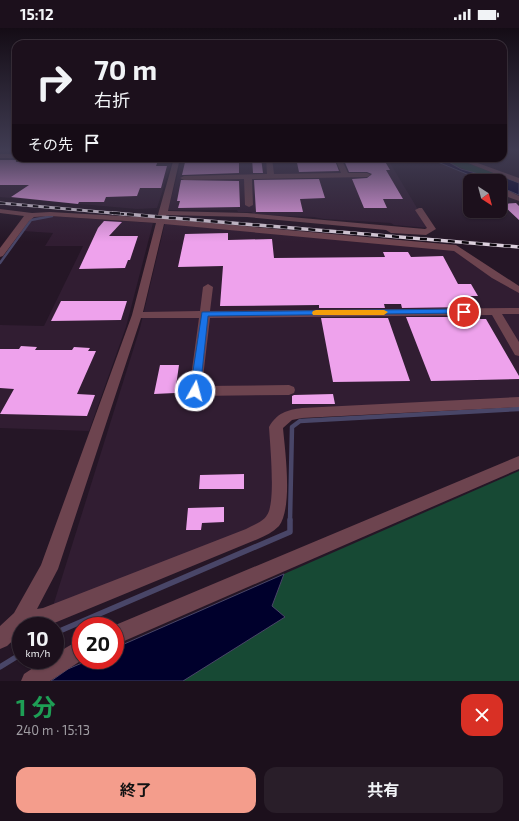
<!DOCTYPE html>
<html lang="ja">
<meta charset="utf-8">
<style>
body{margin:0;font-family:"Exo 2","Noto Sans JP",sans-serif;background:#291e29;color:#f1f3f6;height:100vh;display:flex;flex-direction:column;font-size:15px;white-space:nowrap}
*{box-sizing:border-box;margin:0}
p{font-size:13px;color:#a09da3}
.icon{flex:none;width:22px;height:22px;fill:none;stroke:currentColor;stroke-width:2;stroke-linecap:round;stroke-linejoin:round}
.map{position:relative;height:653px;overflow:hidden}
.drawer{display:flex;flex-direction:column;background:#1c101c;flex:1}
.drawer>*{flex:none}
.banner{position:absolute;left:12px;top:12px;width:495px;height:122px;border-radius:12px;box-shadow:0 1px 3px #0004,0 0 0 1px #3a303b;background:#1c101c;color:#f1f3f6;overflow:hidden}
.needle{width:26px;rotate:144deg}
.controls{position:absolute;left:463px;top:146px;display:grid;gap:8px}
.controls a{display:grid;place-items:center;width:44px;height:44px;border-radius:8px;background:#1c101c;box-shadow:0 1px 3px #0004,0 0 0 1px #3a303b;font-size:20px}
.speed{position:absolute;left:12px;top:589px;display:flex;gap:8px;font-size:20px;font-weight:700;text-align:center}
.speed>*{display:grid;place-content:center;width:52px;height:52px;border-radius:50%;background:#1c101c;box-shadow:0 1px 3px #0004,0 0 0 1px #3a303b;line-height:1}
.speed small{font-size:10px;font-weight:400}
.speed .limit{border:6px solid #d22;background:#fff;color:#111}
.pin{position:absolute;display:grid;place-items:center;width:34px;height:34px;color:#fff;margin:-17px;border:2px solid #fff;border-radius:50%;box-shadow:0 1px 4px #0007}
.me{position:absolute;width:44px;margin:-22px;rotate:7deg;stroke-linejoin:round;filter:drop-shadow(0 0 3px #0008)}
.turn{display:flex;align-items:center;gap:14px;height:84px;padding:0 16px;font-size:18px}
.turn .icon{width:52px;height:52px;stroke-width:2.5}
.turn b{display:block;font-size:28px;line-height:34px}
.then{display:flex;align-items:center;height:38px;padding:0 16px;background:#0003;gap:8px;font-size:15px}
.round{display:grid;place-items:center;flex:none;width:42px;height:42px;border-radius:12px;background:#291e29}
.summary{display:flex;align-items:center;justify-content:space-between;height:68px;padding:0 16px}
h1{font-size:24px;font-weight:700;line-height:30px;color:#1e9e55}
.cta{display:flex;gap:8px;margin-top:auto;padding:8px 16px}
.cta a{flex:1;height:46px;border-radius:12px;background:#f49d8c;color:#111;font-size:16px;font-weight:700;line-height:46px;text-align:center}
.cta a+a{background:#291e29;color:#f1f3f6}
.status{display:flex;justify-content:space-between;align-items:center;height:28px;padding:0 20px;background:#1c101c;direction:ltr}
.status svg{height:11px;fill:currentColor}
.map>svg:first-child{display:block}
.built{fill:#311d32}
.green{fill:#174934}
.water{fill:#00002c;stroke:#494668}
.lines{fill:none;stroke-linecap:round;stroke-linejoin:round}
.stream-far2{stroke:#494668;stroke-width:2.5}
.stream-far1{stroke:#494668;stroke-width:4.5}
.stream{stroke:#494668;stroke-width:5.5}
.building{fill:#eea2ec}
.minor{fill:#6d444f;fill-rule:evenodd}
.rail-far1-casing{stroke:#dcd0dd;stroke-width:3}
.rail-casing{stroke:#dcd0dd;stroke-width:3.5}
.rail-far1{stroke:#0a050b;stroke-width:2;stroke-dasharray:5.5;stroke-linecap:butt}
.rail{stroke:#0a050b;stroke-width:2.5;stroke-dasharray:7;stroke-linecap:butt}
.route{fill:#1a73e8;stroke:#114b97}
.slow{fill:#f59e0b}
</style>
<div class="status"><b>15:12</b><svg viewBox="0 0 49 12"><path d="M0 12V9h3v3zM5 12V6h3v6zM10 12V3h3v9zM15 12V0h3v12zM26 1h20v11H26zM47 4h2v5h-2z"/></svg></div>
<div class="map">
<svg width="519" height="653" viewBox="0 0 519 653">
<rect width="100%" height="100%" fill="#251626"/>
<path class="built" d="M0 122H16V130H173L157 180 137 181 0 169Z
M182 130H387L429 200 394 197 391 195 324 191 314 189 253 187 252 184H238L237 182H168Z
M51 188 153 195 126 299 89 403 0 400V297L44 298 83 218H45L53 205 23 203 34 189Z
M165 195 456 221 519 263V371L283 385 273 393V484L262 496 53 578 140 300Z"/>
<path class="green" d="M438 130H455L519 155C490 152 464 142 438 130Z
M519 443V653H99L272 578 284 546Z"/>
<path class="water" d="M428 130H446L447 133 461 141 493 150H506L519 155V167L500 159V153H484Z
M284 546 272 578 285 589 183 653H51L68 641 89 632H115V620Z"/>
<g class="lines">
<path class="stream-far2" d="M0 235 31 192 52 188"/>
<path class="stream-far1" d="M290 493 292 399 300 393 519 381"/>
<path class="stream" d="M55 605 290 504V492
M0 639 21 626"/>
</g>
<path class="building" d="M159 130 156 138H167L161 160H140L137 168 106 169 104 174H79L78 176 11 169 29 157H0V132H16V134L69 133 71 131Z
M186 130H239V145L182 147Z
M252 130H261L263 145H253Z
M296 130H334L339 143 299 144Z
M343 130H383L390 142H386L403 171H383L387 180H364L352 151 367 150 372 146 367 144H349Z
M319 151 325 170 300 171 303 184H256L254 152Z
M181 152 239 153 240 179 178 180 180 173H177Z
M516 175 519 178V192L502 176Z
M104 193 122 194 109 208H138L130 232H128L125 240 79 241 98 200Z
M228 205V212L272 211 274 230 385 229 383 224H408L411 229 443 228 458 256H471L478 268H465L471 279 402 280 401 276H384L385 280H319V277L220 278 223 238 178 239 185 206Z
M61 273H127L121 292 51 293Z
M406 289H477L478 291H486L519 348V351L431 353Z
M321 290H388L410 353 333 354Z
M21 318 37 319 35 322H72L74 319 90 320 88 323H96L77 366 95 367 87 388 0 386 14 361 0 360V321H19Z
M160 337H179L175 365 154 366Z
M333 366 335 376H292V368L294 367Z
M244 446V461H199L200 447Z
M224 479V494L202 495 201 502H186L188 480Z"/>
<g class="lines">
<path class="minor" d="M0 126H16V130H0Z
M174 130H180L168 183 247 185 425 201 427 200 415 182 419 180H422L436 201 426 207 391 205 386 202 247 189 166 187V191L456 217 519 258V265L492 250 454 223 164 196 143 284 200 283 203 259 208 256 213 259 210 283 519 280V286H502L519 314V328L515 327 492 287 210 290 202 358 289 357 294 359 295 362 294 365 289 367 195 368 190 366 189 363 199 290H141L58 541 37 581 43 580 246 501C253 497 263 494 267 487 276 475 270 416 269 399 277 385 287 382 302 380L519 369V379L302 390 292 392 283 400C285 423 293 479 279 498 273 504 265 508 258 511L47 598H21V605L7 618 0 621V598L14 585 41 537 132 287 156 195 50 188 34 189 29 193 3 228 0 229V220L24 188 0 185V181L32 185 50 184 157 190Z
M266 130H272L274 146 341 145 335 130H341L348 145H367L371 147 367 149 252 151 253 177 249 179 245 177 244 151 184 152 180 150 184 148 267 146Z
M455 130H464L519 150V155Z
M503 163H509L519 168V173L503 167Z
M519 428V441L115 617V598H113Z
M81 611 82 632 50 653H21L24 646 45 632H55V626Z"/>
<g class="rail-far1-casing">
<path id="rail-far1" d="M0 175 124 186"/>
</g>
<g class="rail-casing">
<path id="rail" d="M113 185 519 219"/>
</g>
<use href="#rail-far1" class="rail-far1"/>
<use href="#rail" class="rail"/>
</g>
<linearGradient id="sky" x2="0" y2="1"><stop stop-color="#140c15"/><stop offset="0.57" stop-color="#403c52"/><stop offset="1" stop-color="#403c52" stop-opacity="0"/></linearGradient>
<rect width="519" height="214" fill="url(#sky)"/>
<path class="route" d="M464 281 468 284 467 285 208 288 200 363 195 366 190 363 202 284Z"/>
<path class="slow" d="M316 282H384L388 284 384 287H313L312 285 313 283Z"/>
</svg>
<div class="controls">
<a><svg class="needle" viewBox="-14 -14 28 28"><path d="M0-13l5 13h-10z" fill="#e53935"/><path d="M0 13l5-13h-10z" fill="#a09da3"/></svg></a>
</div>
<div class="speed"><div>10<small>km/h</small></div><div class="limit">20</div></div>
<div class="pin" style="left:464px;top:284px;background:#d93025"><svg class="icon" aria-label="arrive" viewBox="0 0 24 24"><path d="M6 21V4h12l-3 4 3 4H6"/></svg></div>
<svg class="me" style="left:195px;top:363px" viewBox="-20 -20 40 40"><circle r="17" fill="#1a73e8" stroke="#fff" stroke-width="3"/><path d="M0-11L8 9 0 5-8 9z" fill="#fff"/></svg>
<div class="banner">
<div class="turn"><svg class="icon" aria-label="right" viewBox="0 0 24 24"><path d="M7 20v-9h11M14 6l5 5-5 5"/></svg><div><b>70 m</b>右折</div></div>
<div class="then">その先<svg class="icon" aria-label="arrive" viewBox="0 0 24 24"><path d="M6 21V4h12l-3 4 3 4H6"/></svg></div>
</div>
</div>
<section class="drawer">
<div class="summary"><div><h1>1 分</h1><p>240 m · 15:13</p></div><a class="round" style="background:#d93025;color:#fff"><svg class="icon" aria-label="close" viewBox="0 0 24 24"><path d="M6 6l12 12M18 6L6 18"/></svg></a></div>
<div class="cta"><a>終了</a><a>共有</a></div>
</section>
